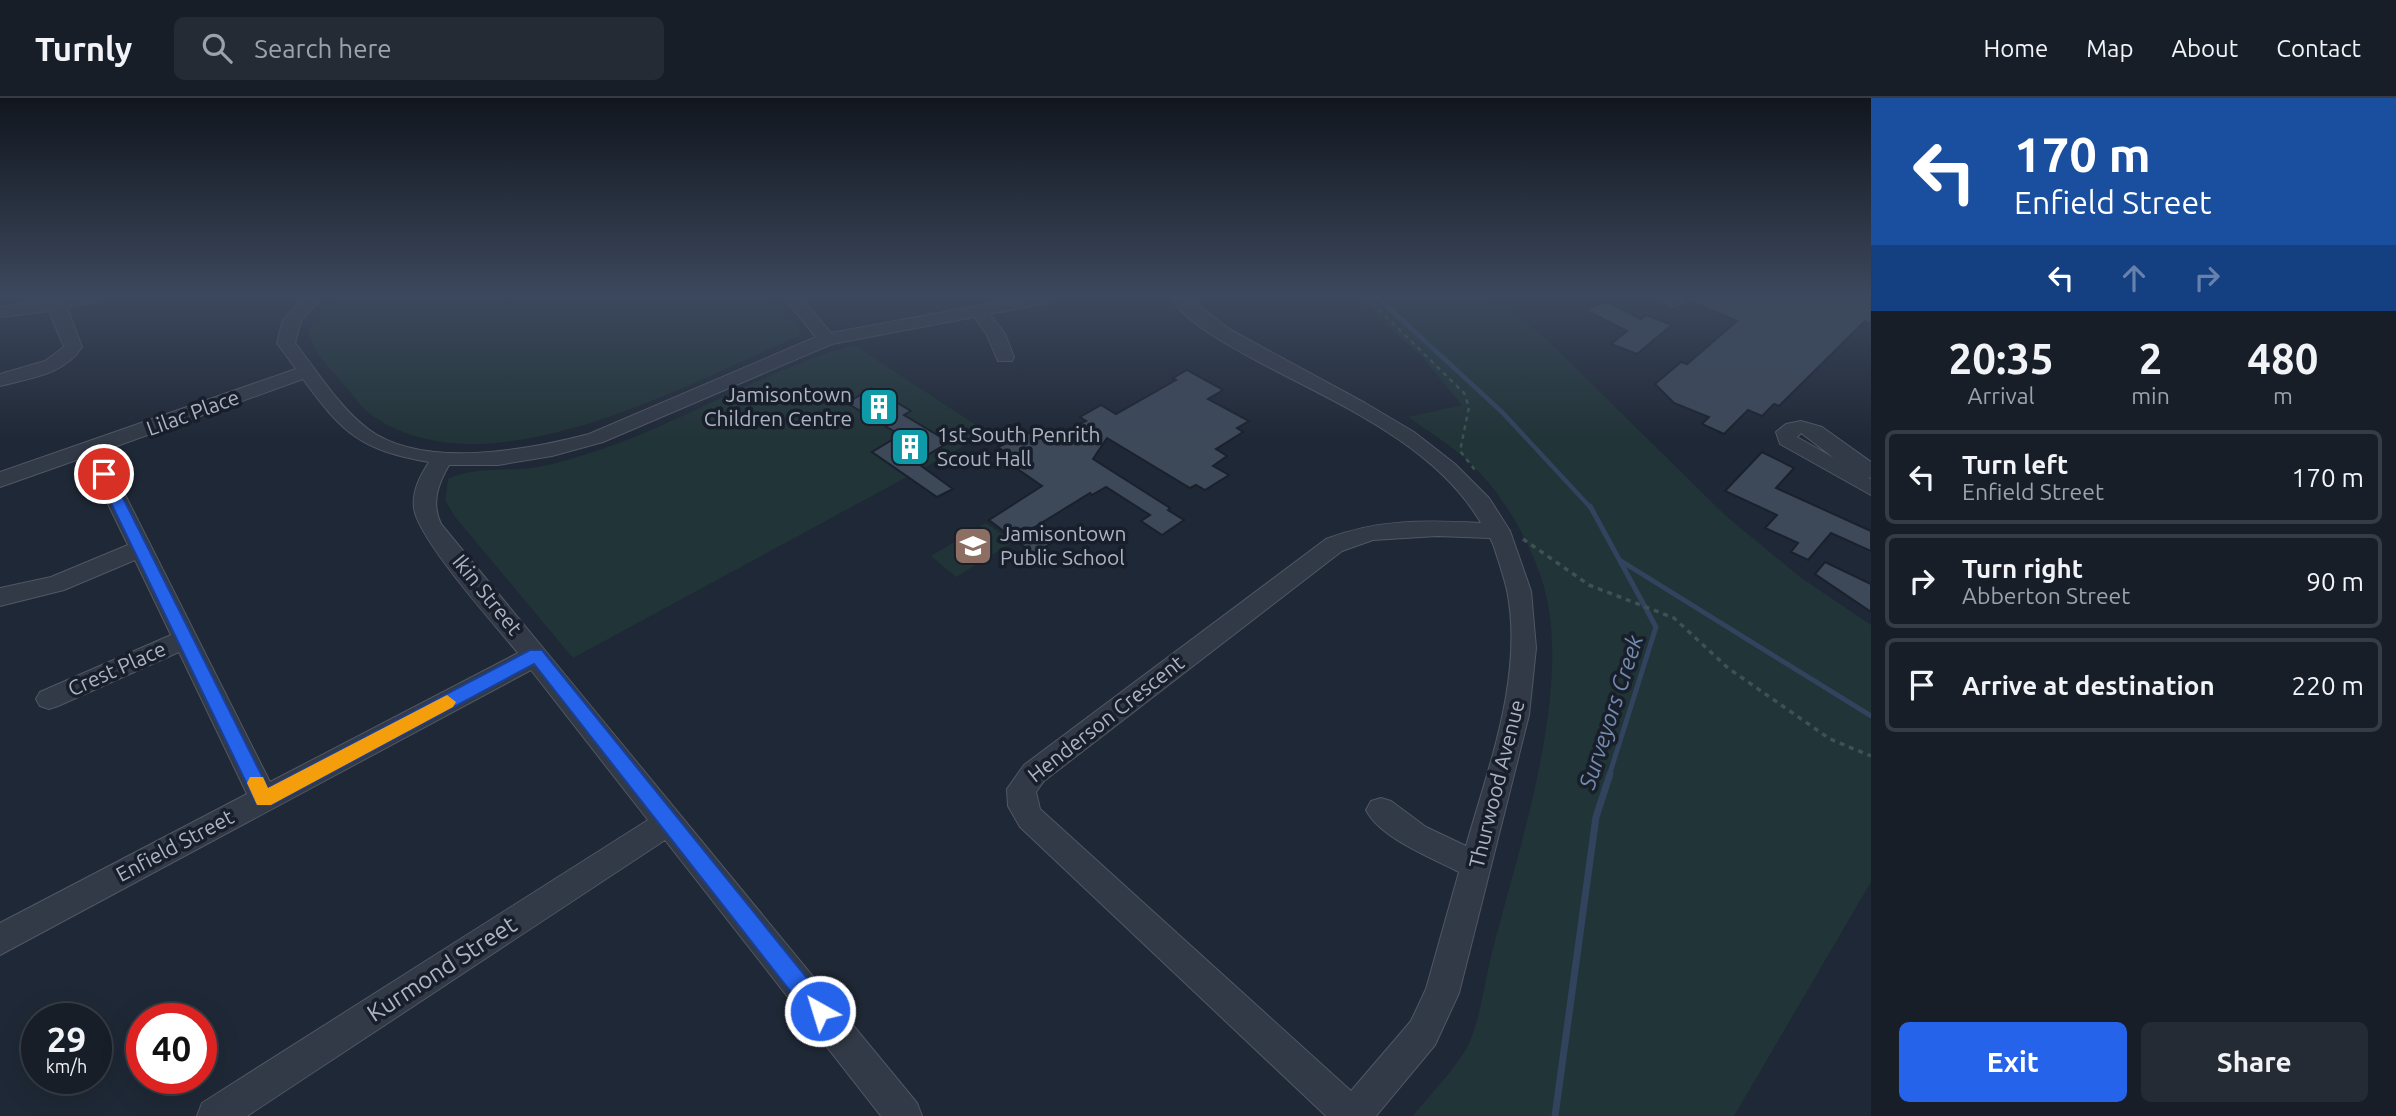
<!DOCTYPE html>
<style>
body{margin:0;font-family:Ubuntu,sans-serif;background:#242b34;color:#f1f3f6;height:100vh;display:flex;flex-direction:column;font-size:26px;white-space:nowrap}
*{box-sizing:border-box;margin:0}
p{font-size:23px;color:#9ea2a8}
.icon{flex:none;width:38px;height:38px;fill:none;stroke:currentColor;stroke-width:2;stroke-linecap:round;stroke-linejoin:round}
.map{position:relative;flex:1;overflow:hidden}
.sheet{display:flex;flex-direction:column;background:#171e28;width:525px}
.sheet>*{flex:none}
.top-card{background:#1a4fa0;color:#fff;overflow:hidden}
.speed{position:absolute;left:21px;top:905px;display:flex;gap:14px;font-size:35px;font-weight:700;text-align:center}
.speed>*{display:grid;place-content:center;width:91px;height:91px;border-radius:50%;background:#171e28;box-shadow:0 7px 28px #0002,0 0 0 2px #363c45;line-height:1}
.speed small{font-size:18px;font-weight:400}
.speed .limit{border:10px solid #d22;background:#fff;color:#111}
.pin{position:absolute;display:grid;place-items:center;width:60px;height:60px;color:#fff;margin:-30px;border:4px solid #fff;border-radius:50%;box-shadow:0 2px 7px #0007}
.me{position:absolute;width:77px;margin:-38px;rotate:321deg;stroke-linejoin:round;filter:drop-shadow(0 0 5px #0008)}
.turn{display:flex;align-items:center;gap:24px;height:147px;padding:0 28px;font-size:32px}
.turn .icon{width:91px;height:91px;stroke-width:2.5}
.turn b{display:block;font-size:49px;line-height:60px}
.lanes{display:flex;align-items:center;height:66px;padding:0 28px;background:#0003;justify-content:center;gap:35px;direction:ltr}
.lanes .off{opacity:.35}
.eta{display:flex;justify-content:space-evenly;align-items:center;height:119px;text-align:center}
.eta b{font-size:42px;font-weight:700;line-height:49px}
.action{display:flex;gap:14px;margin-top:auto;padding:14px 28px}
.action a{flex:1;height:80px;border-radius:10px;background:#2563eb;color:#fff;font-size:28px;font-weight:700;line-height:80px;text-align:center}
.action a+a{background:#242b34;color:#f1f3f6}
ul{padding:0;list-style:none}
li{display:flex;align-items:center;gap:21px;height:94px;margin:0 14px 10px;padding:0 14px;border:4px solid #363c45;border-radius:10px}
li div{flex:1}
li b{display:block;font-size:26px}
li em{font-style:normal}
header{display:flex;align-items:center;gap:42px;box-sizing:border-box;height:98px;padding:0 35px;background:#171e28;border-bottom:2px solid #363c45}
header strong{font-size:33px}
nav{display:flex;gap:38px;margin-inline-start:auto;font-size:24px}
.search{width:490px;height:63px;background:#242b34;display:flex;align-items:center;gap:18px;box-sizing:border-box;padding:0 24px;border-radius:10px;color:#9ea2a8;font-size:26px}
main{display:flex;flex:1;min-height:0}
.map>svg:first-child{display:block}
.green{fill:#213437}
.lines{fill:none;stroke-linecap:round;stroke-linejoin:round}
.stream-far2{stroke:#32435e;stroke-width:4.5}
.stream-far1{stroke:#32435e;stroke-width:5}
.stream{stroke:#32435e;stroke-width:7}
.building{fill:#3d4859;stroke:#1a212d;stroke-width:2}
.minor-casing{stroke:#505765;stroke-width:2}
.path-far1{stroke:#3e5155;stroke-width:2.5;stroke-dasharray:4.5 4.5;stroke-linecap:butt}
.path{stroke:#3e5155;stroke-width:3.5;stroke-dasharray:5 5;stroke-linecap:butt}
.minor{fill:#323a47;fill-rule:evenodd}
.route{fill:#2563eb;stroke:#184099;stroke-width:2}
.slow{fill:#f59e0b}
.labels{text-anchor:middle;stroke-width:7;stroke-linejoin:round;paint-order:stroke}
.poi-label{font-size:21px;fill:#acb4c4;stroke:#181f2b;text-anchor:start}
.street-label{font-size:21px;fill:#acb4c4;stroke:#181f2b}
.water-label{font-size:23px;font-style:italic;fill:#748aad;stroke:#181f2b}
.near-street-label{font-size:24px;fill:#acb4c4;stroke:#181f2b}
</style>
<header>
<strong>Turnly</strong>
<div class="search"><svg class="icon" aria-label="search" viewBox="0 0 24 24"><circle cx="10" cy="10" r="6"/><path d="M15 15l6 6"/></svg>Search here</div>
<nav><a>Home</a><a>Map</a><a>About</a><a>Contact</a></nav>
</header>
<main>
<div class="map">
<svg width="1871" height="1018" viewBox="0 0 1871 1018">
<rect width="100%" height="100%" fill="#1f2836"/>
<path class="green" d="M336 199H773L801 233 797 239C686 286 483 401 369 315 361 309 354 299 348 291 332 272 312 255 308 230Z
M1354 199H1493L1544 239 1725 417 1800 479 1871 527V784L1734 1018H1413C1430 996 1452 975 1466 951 1478 932 1486 878 1492 854 1518 752 1573 593 1544 489 1532 448 1506 401 1476 371 1456 350 1431 335 1408 319L1462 307 1422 259Z
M854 247 988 335 573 560 455 419 445 402 448 381C472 369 504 373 532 370 552 367 574 360 593 354 683 325 763 272 854 247Z
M986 425 1013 444 956 479 931 458Z"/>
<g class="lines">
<path class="stream-far2" d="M1377 199 1502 314 1591 410"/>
<path class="stream-far1" d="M1590 408 1656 529 1609 678
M1621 463 1871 618"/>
<path class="stream" d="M1555 1018 1596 719 1610 676"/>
</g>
<path class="building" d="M1681 199H1871V226L1865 223 1779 308 1774 306 1762 318 1748 312 1724 336 1702 326 1709 319 1674 305 1655 286 1681 264 1687 266 1737 223Z
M1606 203 1641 221 1646 217 1672 227 1637 256 1611 246 1627 233 1585 212Z
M1187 272 1223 292 1208 301 1249 323 1237 330 1243 334 1216 351 1227 358 1213 368 1229 377 1205 392 1196 387 1190 390 1107 340 1093 361 1170 410 1168 412 1184 422 1162 437 1141 423 1150 417 1106 389 1092 397 1090 395 1030 432 1050 446 1034 456 989 422 1042 388 1000 359 1006 355 998 349 1031 334 1043 341 1050 337 1054 340 1086 323 1080 319 1101 307 1116 316 1176 282 1173 280Z
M872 290 911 313 904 317 949 344 916 364 953 391 937 399 872 354 900 337 847 305Z
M1762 354 1794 370 1776 390 1871 433V453L1831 435 1808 462 1791 454 1798 445 1765 430 1777 417 1725 393Z
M1825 464 1871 486V514L1815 476Z"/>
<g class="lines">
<g class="minor-casing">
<path id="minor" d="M69 199H101L98 203 67 209 82 249C64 277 30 280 0 288V276L45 263 64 249 49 213 0 219V209Z
M304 199H322L301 223 295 245C318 274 338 308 368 331 423 372 528 352 589 336L816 239 783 199H800L831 235 1025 199H1059L1051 204 990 216 1005 236 1014 259 1012 263H998L987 237 974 219 832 246 603 344 552 358 498 367H449C438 386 431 405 441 426L917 1005 922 1018H881L665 742 247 1018H197L202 1005 648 722 531 572 0 857V825L247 696 179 554 58 608 49 611 40 608 36 601 40 594 171 537 135 462 64 492 0 508V490L51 479 128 447 85 359 0 389V374L296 271 277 245 283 222ZM303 281C343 336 361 352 429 364 420 378 412 393 414 410 417 440 495 527 518 555L270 684 103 353Z
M1170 199H1188L1229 231 1365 305 1414 334 1455 366 1489 400 1510 433 1531 493 1536 550 1529 617 1459 895 1435 947 1376 1018H1326L1020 729 1008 708 1007 691 1024 667 1326 441C1377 421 1427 422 1481 425 1435 346 1336 305 1259 264 1233 250 1184 224 1170 199ZM1437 438 1490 440 1493 446C1498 461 1503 476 1507 492 1524 577 1489 667 1466 748L1426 729 1391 703 1381 700 1371 703 1366 712C1380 740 1432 760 1459 774L1426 891 1411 923 1351 993 1040 711 1036 694 1044 683 1342 453 1373 442Z
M1657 199H1677L1683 204 1674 209Z
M1801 323 1822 329 1871 364V380L1867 379 1871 381V397L1780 346 1776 334 1786 326ZM1801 335 1834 360 1797 339Z"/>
</g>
<path class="path-far1" d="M1366 199 1464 295 1469 309 1460 353 1475 372"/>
<path class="path" d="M1523 441 1589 487 1674 520 1728 570 1830 641 1871 658"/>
<use href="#minor" class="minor"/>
</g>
<linearGradient id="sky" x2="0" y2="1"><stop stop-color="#11161e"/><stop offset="0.58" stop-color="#3c485d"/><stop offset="1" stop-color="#3c485d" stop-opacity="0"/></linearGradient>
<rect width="1871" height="341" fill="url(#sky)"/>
<path class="route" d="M104 372 111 376 268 690 530 552H542L828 906 831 913 828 921 820 924 812 921 534 566 271 707H257L97 376Z"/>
<path class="slow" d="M447 597 456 604 453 609 271 707H257L247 685 250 679H263L268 690Z"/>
<defs>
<g id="building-square" transform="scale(2.0125)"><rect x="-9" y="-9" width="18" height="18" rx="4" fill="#0f9aa8" stroke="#181f2b"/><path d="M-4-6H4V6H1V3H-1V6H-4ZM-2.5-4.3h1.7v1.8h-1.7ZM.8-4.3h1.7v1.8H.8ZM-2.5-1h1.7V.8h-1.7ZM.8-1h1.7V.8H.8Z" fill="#fff"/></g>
<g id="school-square" transform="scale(2.0125)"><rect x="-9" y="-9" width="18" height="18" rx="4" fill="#8d6e63" stroke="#181f2b"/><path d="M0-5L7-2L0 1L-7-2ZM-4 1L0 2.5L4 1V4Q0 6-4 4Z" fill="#fff"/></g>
</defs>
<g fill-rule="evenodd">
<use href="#building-square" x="879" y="309"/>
<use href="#building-square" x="910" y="349"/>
<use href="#school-square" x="973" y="448"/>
</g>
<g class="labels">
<g class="poi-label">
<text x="852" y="304" text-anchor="end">Jamisontown<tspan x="852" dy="24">Children Centre</tspan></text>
<text x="937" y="344">1st South Penrith<tspan x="937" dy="24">Scout Hall</tspan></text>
<text x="1000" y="443">Jamisontown<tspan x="1000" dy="24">Public School</tspan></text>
</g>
<g class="street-label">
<text transform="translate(193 315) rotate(-20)" y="7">Lilac Place</text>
<text transform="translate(487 497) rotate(51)" y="7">Ikin Street</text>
<text transform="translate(117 571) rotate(-24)" y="7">Crest Place</text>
<text transform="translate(1106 621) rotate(-38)" y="7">Henderson Crescent</text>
<text transform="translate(1497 686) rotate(-76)" y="7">Thurwood Avenue</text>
<text transform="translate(175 748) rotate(-28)" y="7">Enfield Street</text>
</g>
<g class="water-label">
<text transform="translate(1611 614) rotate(-72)" y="8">Surveyors Creek</text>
</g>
<g class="near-street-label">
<text transform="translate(442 871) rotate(-33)" y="8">Kurmond Street</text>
</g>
</g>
</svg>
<div class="speed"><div>29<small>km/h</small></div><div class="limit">40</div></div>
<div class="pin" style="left:104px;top:376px;background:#d93025"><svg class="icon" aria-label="arrive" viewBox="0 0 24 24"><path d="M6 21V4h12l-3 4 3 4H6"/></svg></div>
<svg class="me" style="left:820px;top:913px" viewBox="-20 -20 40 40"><circle r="17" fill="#2563eb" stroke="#fff" stroke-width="3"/><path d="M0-11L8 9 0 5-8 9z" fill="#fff"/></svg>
</div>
<section class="sheet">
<div class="top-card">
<div class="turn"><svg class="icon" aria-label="left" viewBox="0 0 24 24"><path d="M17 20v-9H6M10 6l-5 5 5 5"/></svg><div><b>170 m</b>Enfield Street</div></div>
<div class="lanes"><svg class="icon" aria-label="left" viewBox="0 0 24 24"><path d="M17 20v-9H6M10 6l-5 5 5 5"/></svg><svg class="icon off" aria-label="ahead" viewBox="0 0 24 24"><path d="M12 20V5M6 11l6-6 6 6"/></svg><svg class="icon off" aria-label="right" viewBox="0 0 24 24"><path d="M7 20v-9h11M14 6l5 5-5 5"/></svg></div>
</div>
<div class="eta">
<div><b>20:35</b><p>Arrival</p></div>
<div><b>2</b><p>min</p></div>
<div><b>480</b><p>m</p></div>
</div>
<ul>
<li><svg class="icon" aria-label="left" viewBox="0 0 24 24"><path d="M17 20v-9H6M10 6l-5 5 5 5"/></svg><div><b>Turn left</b><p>Enfield Street</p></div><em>170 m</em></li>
<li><svg class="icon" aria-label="right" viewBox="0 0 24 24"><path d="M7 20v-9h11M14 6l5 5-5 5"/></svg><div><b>Turn right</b><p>Abberton Street</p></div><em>90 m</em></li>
<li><svg class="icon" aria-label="arrive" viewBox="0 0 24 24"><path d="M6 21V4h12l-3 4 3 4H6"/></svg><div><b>Arrive at destination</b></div><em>220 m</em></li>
</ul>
<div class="action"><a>Exit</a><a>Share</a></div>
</section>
</main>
